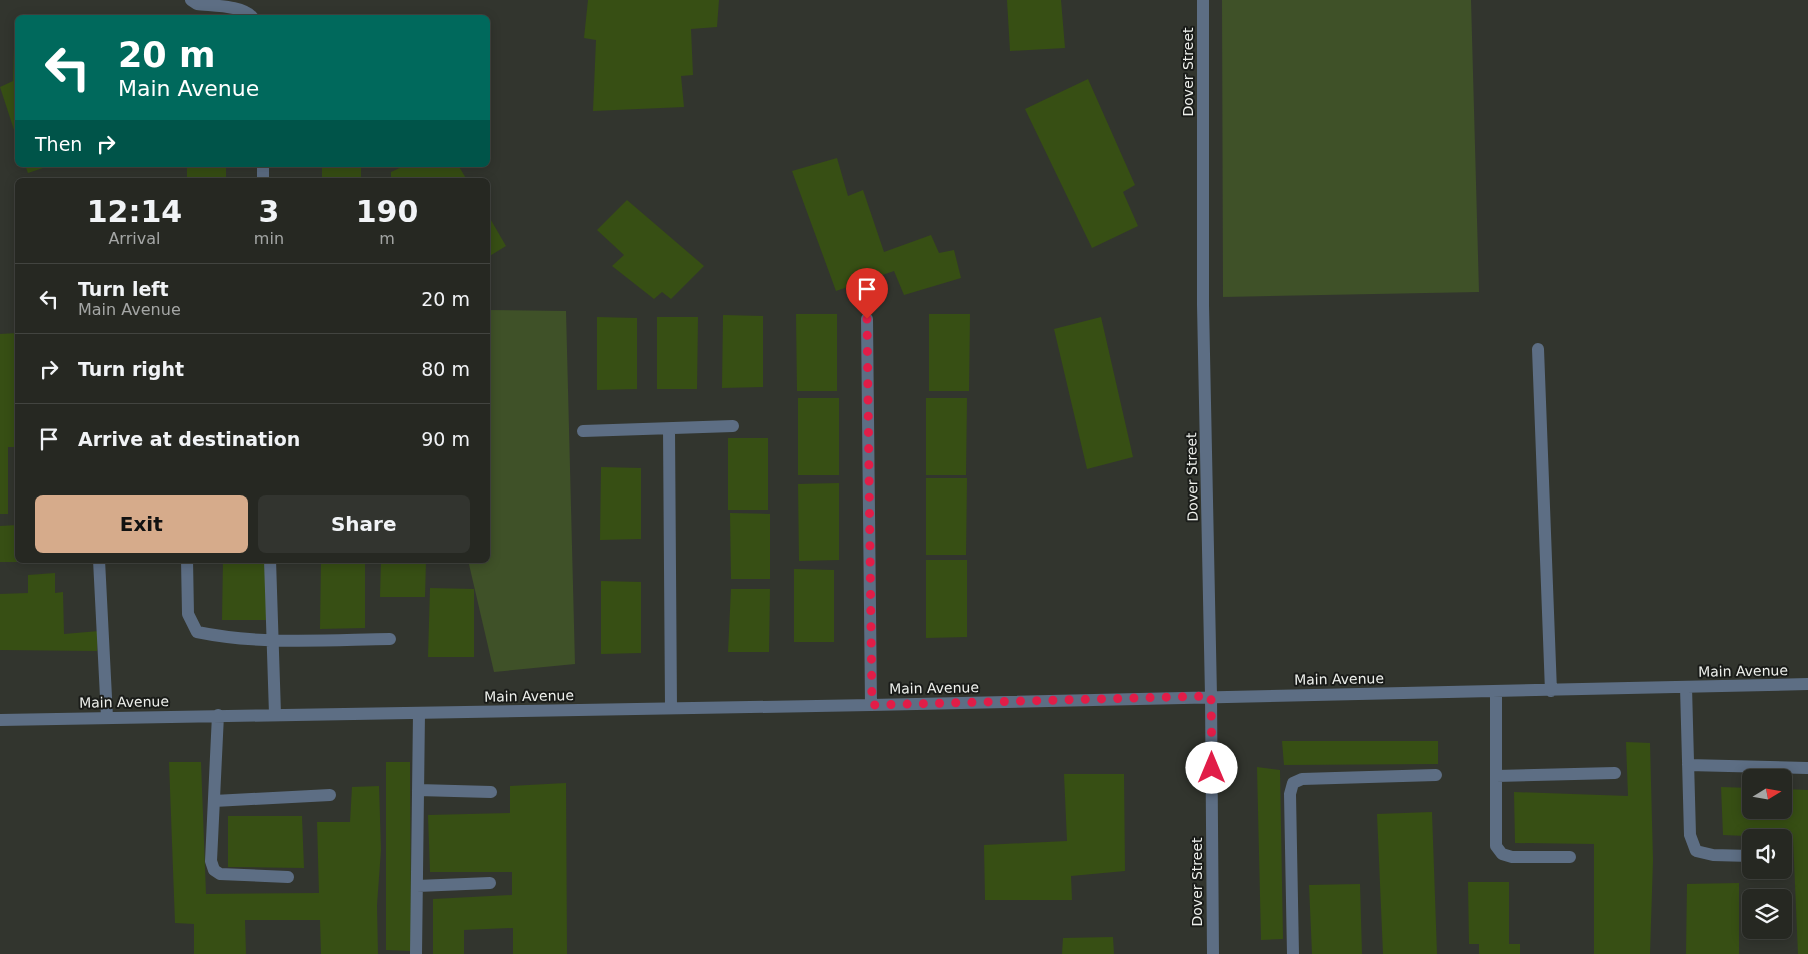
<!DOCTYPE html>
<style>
body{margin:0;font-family:"DejaVu Sans",sans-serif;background:#32342f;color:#f1f3f6;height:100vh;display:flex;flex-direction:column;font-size:19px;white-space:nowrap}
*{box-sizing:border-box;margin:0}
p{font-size:16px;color:#a4a6a5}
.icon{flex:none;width:28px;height:28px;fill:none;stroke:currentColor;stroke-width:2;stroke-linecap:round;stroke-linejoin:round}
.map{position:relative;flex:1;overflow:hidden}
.side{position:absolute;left:15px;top:178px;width:475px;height:385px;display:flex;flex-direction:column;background:#262822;border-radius:8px;box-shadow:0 2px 12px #0003,0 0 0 1px #424440}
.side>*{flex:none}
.hud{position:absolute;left:15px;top:15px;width:475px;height:152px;border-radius:8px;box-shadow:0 2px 12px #0003,0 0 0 1px #424440;background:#00695c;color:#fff;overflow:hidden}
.needle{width:32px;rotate:79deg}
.buttons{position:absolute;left:1742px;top:769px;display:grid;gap:10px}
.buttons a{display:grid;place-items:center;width:50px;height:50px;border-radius:8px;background:#262822;box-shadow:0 2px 12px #0003,0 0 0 1px #424440;font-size:25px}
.pin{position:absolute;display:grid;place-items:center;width:42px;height:42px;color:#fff;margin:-51px -21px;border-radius:50% 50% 50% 0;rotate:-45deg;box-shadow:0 0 5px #0007}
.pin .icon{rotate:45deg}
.me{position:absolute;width:55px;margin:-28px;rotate:0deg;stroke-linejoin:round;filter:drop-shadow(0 0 4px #0008)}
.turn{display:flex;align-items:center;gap:18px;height:105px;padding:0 20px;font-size:22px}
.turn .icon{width:65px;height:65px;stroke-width:2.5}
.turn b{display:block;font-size:35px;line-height:42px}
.then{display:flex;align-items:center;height:48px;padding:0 20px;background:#0003;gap:10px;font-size:19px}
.eta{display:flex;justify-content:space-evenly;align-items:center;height:85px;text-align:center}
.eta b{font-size:30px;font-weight:800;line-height:35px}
.primary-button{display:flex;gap:10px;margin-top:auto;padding:10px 20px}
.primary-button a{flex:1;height:58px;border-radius:8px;background:#d6ab8b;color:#111;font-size:20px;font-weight:800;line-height:58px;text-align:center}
.primary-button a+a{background:#32342f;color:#f1f3f6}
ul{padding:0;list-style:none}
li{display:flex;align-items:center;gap:15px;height:70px;padding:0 20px;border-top:1px solid #424440}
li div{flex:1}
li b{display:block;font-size:19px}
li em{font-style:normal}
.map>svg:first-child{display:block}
.green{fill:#3f5128}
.building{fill:#374f14}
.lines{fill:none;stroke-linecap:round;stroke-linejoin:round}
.minor{stroke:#5d6e84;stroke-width:12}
.route{stroke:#e11d48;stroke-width:9;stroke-dasharray:0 16.2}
.labels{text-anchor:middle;stroke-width:4;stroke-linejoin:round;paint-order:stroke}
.street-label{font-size:14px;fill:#eef0ec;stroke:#1a1c19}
</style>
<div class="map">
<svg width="1808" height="954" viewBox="0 0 1808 954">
<rect width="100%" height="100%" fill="#32352e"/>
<path class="green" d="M1222 0H1471L1479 292 1223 297Z
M488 310 566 311 575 664 494 672 468 560H488Z"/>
<path class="building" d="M588 0H719L717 27 691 29 693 75 681 76 684 107 593 111 596 40 584 38Z
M1007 0H1061L1065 48 1010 51Z
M14 47H18L17 139 0 87 13 81Z
M1088 79 1135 185 1123 192 1138 226 1092 248 1025 109Z
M837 158 848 196 863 190 884 252 931 235 939 253 954 250 961 278 904 295 894 271 836 291 792 171Z
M25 165H52L28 173Z
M187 165H226V180H187Z
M322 165H361V180H322Z
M406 165H458L467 180H391V172Z
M627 200 704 266 671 299 662 292 654 299 612 266 624 255 597 230Z
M488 215 506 246 488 257Z
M796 314H837V391H797Z
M929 314H970L969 391H929Z
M723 315 763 316V387L722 388Z
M597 317 637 318V389L597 390Z
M657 317H698L697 389H657Z
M1101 317 1133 457 1087 469 1054 329Z
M18 333V447H8V514H0V334Z
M798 398H839V475H798Z
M926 398H967L966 475H926Z
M728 438H768V510H728Z
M601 467 641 468V539L600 540Z
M926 478H967L966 555H926Z
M839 483V560L799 561 798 484Z
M730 513 770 514V579H731Z
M18 525V560H32V562H0V526Z
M223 560H268L267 620H222Z
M321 560H365V628L320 629Z
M381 560H426L425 597H380Z
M926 560H967V637L926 638Z
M794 569 834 570V642H794Z
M55 573V593L63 592 64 634 99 631 97 651 0 650V594L28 593V575Z
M601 581 641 582V653L601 654Z
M430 588 474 589V657H428Z
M731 589H770L769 652H728Z
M1282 741H1438V764L1284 765Z
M1626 742 1650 743 1653 860 1650 954H1594V844L1515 843 1514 792 1628 796Z
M169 762H201L206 894 319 893 317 822H350L352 787 379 786 381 850 377 905 378 954H321L320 920H245L246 954H194V924L175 923Z
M386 762H410L411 951 386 950Z
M1257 767 1280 770 1283 939 1261 940Z
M1064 774H1124L1125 871 1071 876 1072 900H985L984 845 1067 841Z
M566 783 567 954H513V928L464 930V954H433V899L512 895V872H430L428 815 510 813V786Z
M1721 787 1751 788V810H1784V789L1808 790V954H1798L1793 838 1723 835Z
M1432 812 1437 954H1383L1377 814Z
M228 816H302L304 868 228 867Z
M1468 882H1509V944H1520V954H1479V944H1469Z
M1739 883V954H1686L1687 884Z
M1360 884 1362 954H1312L1309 885Z
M1113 937 1114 954H1062L1063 938Z"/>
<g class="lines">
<path class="minor" d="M191 0 197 4C212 6 244 5 253 18
M1203 0V305L1211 696 1213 954
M263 165V180
M867 319 871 705
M1538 349 1551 691
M669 429 671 708
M583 431 733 426
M99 560 107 717
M187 560 188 614 197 632C260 645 326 640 390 639
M270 560 275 714
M1686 687 1690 835 1696 851 1713 855 1751 856
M1496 692V846L1502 854 1512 857H1570
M218 715 211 861 214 870 220 874 288 877
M0 720 871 705 1808 684
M1688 765 1807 768
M1496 776 1615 773
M418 790 491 792
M214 801 330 795
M417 886 490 883
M416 954 419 713
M1293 954 1290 794 1293 783 1302 779 1436 775"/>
</g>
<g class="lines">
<path class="route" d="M867 319 872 705 1211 696 1212 768"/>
</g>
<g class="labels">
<g class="street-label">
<text transform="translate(1188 72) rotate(-90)" y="5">Dover Street</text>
<text transform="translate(1192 477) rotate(-91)" y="5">Dover Street</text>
<text transform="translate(1743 671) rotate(-1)" y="5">Main Avenue</text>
<text transform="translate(1339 679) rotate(-1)" y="5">Main Avenue</text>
<text transform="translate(934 688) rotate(-1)" y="5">Main Avenue</text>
<text transform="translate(529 696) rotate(-1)" y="5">Main Avenue</text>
<text transform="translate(124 702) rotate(-1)" y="5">Main Avenue</text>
<text transform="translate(1197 882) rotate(-90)" y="5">Dover Street</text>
</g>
</g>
</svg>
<div class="buttons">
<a><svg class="needle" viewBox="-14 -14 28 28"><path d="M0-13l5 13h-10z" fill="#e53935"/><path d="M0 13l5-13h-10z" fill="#a4a6a5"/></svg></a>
<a><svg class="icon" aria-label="sound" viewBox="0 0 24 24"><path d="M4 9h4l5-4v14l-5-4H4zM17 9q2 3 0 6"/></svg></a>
<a><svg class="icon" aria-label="layers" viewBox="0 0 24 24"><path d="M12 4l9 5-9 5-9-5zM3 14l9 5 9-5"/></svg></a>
</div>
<div class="pin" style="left:867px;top:319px;background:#d93025"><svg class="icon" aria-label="arrive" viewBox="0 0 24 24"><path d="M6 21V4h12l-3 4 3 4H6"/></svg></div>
<svg class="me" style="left:1212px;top:768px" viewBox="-20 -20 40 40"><circle r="19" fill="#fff"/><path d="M0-13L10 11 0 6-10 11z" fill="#e11d48"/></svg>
<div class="hud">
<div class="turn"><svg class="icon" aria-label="left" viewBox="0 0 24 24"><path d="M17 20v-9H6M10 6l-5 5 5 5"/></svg><div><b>20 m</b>Main Avenue</div></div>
<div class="then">Then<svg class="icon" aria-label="right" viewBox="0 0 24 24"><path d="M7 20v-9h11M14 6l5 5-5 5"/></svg></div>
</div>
<section class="side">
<div class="eta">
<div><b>12:14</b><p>Arrival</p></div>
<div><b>3</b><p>min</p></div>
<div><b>190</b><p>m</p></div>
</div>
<ul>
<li><svg class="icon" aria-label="left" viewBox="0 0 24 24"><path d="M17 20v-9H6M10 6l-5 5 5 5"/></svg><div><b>Turn left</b><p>Main Avenue</p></div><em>20 m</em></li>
<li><svg class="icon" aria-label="right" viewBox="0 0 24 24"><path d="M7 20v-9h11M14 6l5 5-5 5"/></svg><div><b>Turn right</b></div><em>80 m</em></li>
<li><svg class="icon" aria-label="arrive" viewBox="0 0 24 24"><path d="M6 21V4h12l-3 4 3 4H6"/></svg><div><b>Arrive at destination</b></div><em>90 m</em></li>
</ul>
<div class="primary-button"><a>Exit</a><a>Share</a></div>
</section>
</div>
